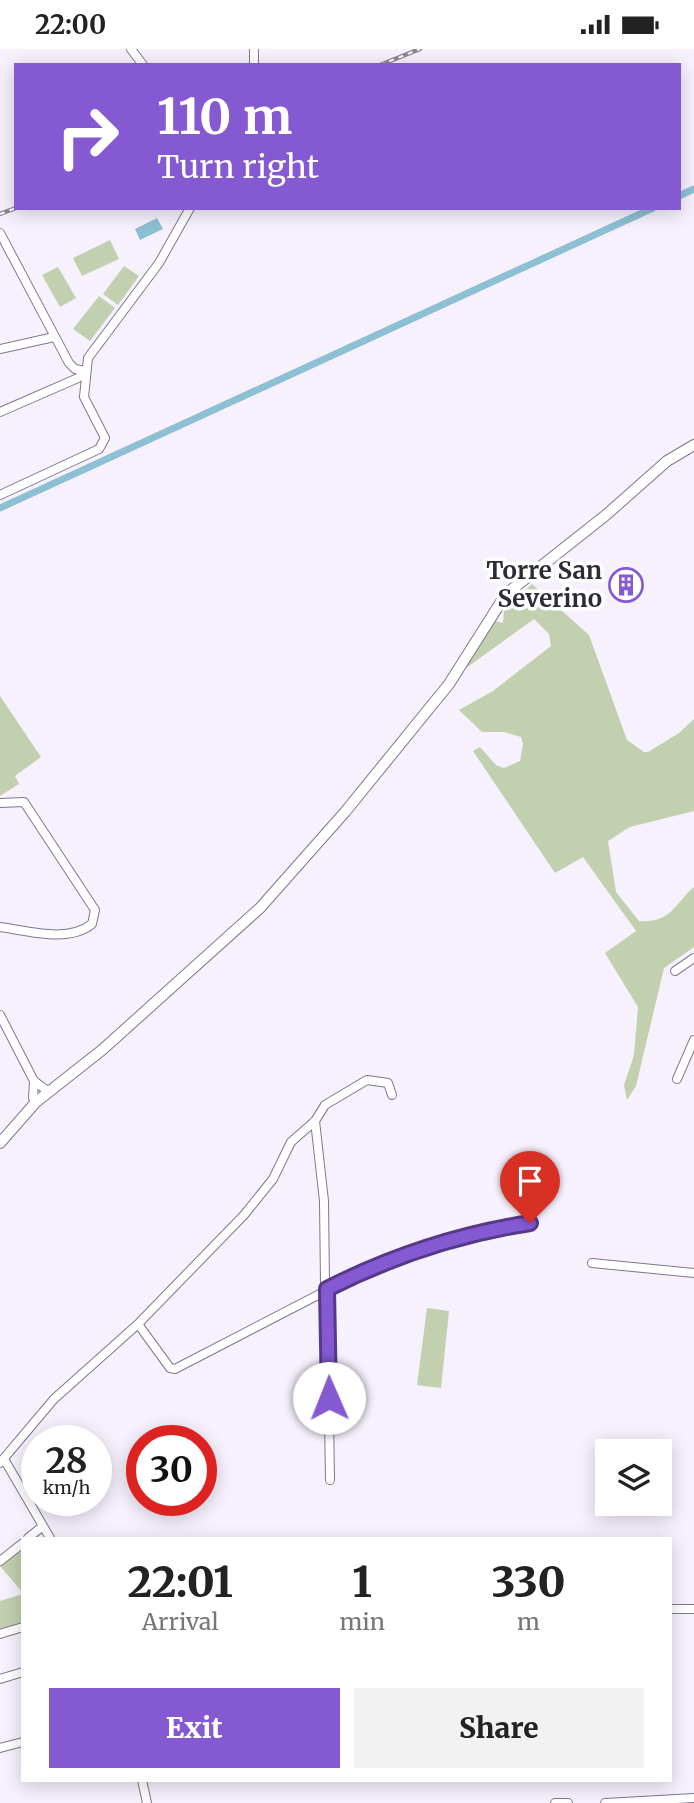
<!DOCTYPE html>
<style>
body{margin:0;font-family:Merriweather,serif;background:#f2f2f2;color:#222;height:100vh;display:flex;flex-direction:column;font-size:26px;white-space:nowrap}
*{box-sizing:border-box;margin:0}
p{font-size:23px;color:#767676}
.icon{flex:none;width:38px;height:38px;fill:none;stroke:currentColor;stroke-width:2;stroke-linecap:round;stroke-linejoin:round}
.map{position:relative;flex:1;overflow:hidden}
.drawer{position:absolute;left:21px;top:1488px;width:651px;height:245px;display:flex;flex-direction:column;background:#fff;border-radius:0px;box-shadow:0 4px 18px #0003}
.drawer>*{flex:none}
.top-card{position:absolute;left:14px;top:14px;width:667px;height:147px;border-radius:0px;box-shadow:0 4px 18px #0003;background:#8459d2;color:#fff;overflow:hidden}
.tools{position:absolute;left:595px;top:1390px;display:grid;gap:14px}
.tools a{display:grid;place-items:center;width:77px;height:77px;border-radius:0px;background:#fff;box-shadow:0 4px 18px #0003;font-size:35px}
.speed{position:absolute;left:21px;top:1376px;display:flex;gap:14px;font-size:35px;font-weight:700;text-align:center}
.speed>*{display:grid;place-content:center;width:91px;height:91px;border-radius:50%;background:#fff;box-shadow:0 4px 18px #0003;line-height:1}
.speed small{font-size:18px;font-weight:400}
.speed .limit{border:10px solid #d22;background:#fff;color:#111}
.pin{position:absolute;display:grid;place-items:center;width:60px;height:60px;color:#fff;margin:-72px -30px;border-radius:50% 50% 50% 0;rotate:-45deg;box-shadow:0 0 7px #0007}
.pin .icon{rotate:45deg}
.me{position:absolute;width:77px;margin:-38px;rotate:359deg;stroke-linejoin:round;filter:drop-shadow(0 0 5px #0008)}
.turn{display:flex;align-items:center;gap:24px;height:147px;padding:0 28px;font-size:32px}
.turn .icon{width:91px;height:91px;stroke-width:2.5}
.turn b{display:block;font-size:49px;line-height:60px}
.eta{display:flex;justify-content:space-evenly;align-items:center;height:119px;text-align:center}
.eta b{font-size:42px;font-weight:800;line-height:49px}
.primary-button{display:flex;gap:14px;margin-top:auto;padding:14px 28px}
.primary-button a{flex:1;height:80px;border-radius:0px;background:#8459d2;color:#fff;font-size:28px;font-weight:800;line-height:80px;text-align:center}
.primary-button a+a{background:#f2f2f2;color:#222}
.status{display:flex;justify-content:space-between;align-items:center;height:49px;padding:0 35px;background:#fff;direction:ltr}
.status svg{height:19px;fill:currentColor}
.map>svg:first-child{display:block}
.green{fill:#c2d0af}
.water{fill:#8dc0d3}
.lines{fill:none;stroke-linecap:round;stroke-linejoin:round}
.canal{stroke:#8dc0d3;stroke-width:7}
.minor-casing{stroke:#807690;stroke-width:10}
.tertiary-casing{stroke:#807690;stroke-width:12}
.minor{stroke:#fff;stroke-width:8}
.tertiary{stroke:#fff;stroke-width:10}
.rail-casing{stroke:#8b8692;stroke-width:4.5}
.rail{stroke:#fff;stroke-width:2;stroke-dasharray:5;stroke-linecap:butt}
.route-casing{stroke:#563a88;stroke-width:18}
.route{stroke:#8459d2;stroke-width:12}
.labels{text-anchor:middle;stroke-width:7;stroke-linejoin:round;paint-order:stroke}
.poi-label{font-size:24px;font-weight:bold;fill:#2f2b36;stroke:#fff;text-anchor:end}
</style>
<div class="status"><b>22:00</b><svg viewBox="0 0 49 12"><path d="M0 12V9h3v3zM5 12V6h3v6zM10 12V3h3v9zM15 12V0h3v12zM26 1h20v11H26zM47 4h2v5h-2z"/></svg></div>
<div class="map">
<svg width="694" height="1754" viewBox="0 0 694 1754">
<rect width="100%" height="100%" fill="#f6f1fd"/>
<path class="green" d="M110 191 119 210 82 227 73 209Z
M124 217 139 227 118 256 103 245Z
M58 218 76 249 60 258 42 226Z
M99 247 115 259 90 292 73 280Z
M532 535 589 586 627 691 644 703H648L679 684 694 670V762L630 778 608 792 616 843 639 872C672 874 674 855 694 838V898L664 919 636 1037 627 1051 624 1036 634 1006 638 958 605 904 636 882 583 808 555 824 473 702 480 698 496 716 504 719 520 712 523 695 521 688 504 683H482L459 661 493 642 551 597 549 585 534 570 462 622 495 572 503 574 504 561Z
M0 647 41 708 15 727 19 735 0 747Z
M427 1259 449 1262 441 1339 417 1336Z
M19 1501 23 1505V1544L0 1517Z
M23 1545V1574L0 1581V1552Z"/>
<path class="water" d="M157 169 163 180 140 191 135 180Z"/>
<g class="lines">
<path class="canal" d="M679 147 694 140
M0 459 653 159"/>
<g class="minor-casing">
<path id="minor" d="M131 0 143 16
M254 0V16
M0 184 69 314 75 320 85 322
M0 300 54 288
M0 363 78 329 85 322
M0 446 99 400 105 389 84 348 88 309 159 214 190 159
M0 754 24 753 95 861 92 875C68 894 29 882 0 878
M675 922 694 909
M0 966 34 1032 49 1043
M677 1030 694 991
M34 1032 33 1049 36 1053
M315 1072 324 1152 325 1234
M592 1214 694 1224
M327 1240 330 1431
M138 1275 170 1319 175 1320 374 1217 483 1182 530 1174
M4 1410 50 1489
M0 1414 54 1350 138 1275 244 1166 273 1130 291 1093 315 1072 325 1056 367 1031 388 1034 392 1046
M28 1489 43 1477
M0 1512 23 1494
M670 1560H694
M0 1585 23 1578
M0 1630 23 1623
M0 1699 23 1693
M142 1731 147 1754
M555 1754H568
M605 1754 694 1749"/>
</g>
<g class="tertiary-casing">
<path id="tertiary" d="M0 1094 36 1053 102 1001 260 859 345 763 449 635 506 545 606 466 667 412 694 396"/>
</g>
<use href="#minor" class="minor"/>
<use href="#tertiary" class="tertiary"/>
<g class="rail-casing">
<path id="rail" d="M380 16 420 0
M0 165 16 159"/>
</g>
<use href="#rail" class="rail"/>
</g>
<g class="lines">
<g class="route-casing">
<path id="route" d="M329 1349 327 1240C390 1208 460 1185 530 1174"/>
</g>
<use href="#route" class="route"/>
</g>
<defs>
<g id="building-ring" transform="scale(1.75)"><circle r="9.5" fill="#fff" stroke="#8459d2" stroke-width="1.5"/><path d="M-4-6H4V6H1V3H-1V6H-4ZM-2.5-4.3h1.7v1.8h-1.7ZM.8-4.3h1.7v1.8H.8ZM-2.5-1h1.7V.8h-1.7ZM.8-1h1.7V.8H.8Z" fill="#8459d2"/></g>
</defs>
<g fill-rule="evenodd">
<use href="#building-ring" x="626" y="536"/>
</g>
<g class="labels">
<g class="poi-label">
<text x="602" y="530">Torre San<tspan x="602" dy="28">Severino</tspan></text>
</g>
</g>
</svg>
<div class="tools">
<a><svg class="icon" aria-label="layers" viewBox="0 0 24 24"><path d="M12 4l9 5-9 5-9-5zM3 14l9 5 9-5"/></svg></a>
</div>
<div class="speed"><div>28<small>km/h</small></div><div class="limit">30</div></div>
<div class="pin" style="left:530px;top:1174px;background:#d93025"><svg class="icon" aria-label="arrive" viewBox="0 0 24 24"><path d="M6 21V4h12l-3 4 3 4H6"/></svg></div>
<svg class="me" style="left:329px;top:1349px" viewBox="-20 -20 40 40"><circle r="19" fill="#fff"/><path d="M0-13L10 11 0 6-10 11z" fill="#8459d2"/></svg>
<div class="top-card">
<div class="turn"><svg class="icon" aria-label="right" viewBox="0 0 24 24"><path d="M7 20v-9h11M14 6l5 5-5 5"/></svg><div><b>110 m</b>Turn right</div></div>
</div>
<section class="drawer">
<div class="eta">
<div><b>22:01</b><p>Arrival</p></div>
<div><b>1</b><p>min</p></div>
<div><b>330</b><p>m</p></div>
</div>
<div class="primary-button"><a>Exit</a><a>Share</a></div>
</section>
</div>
